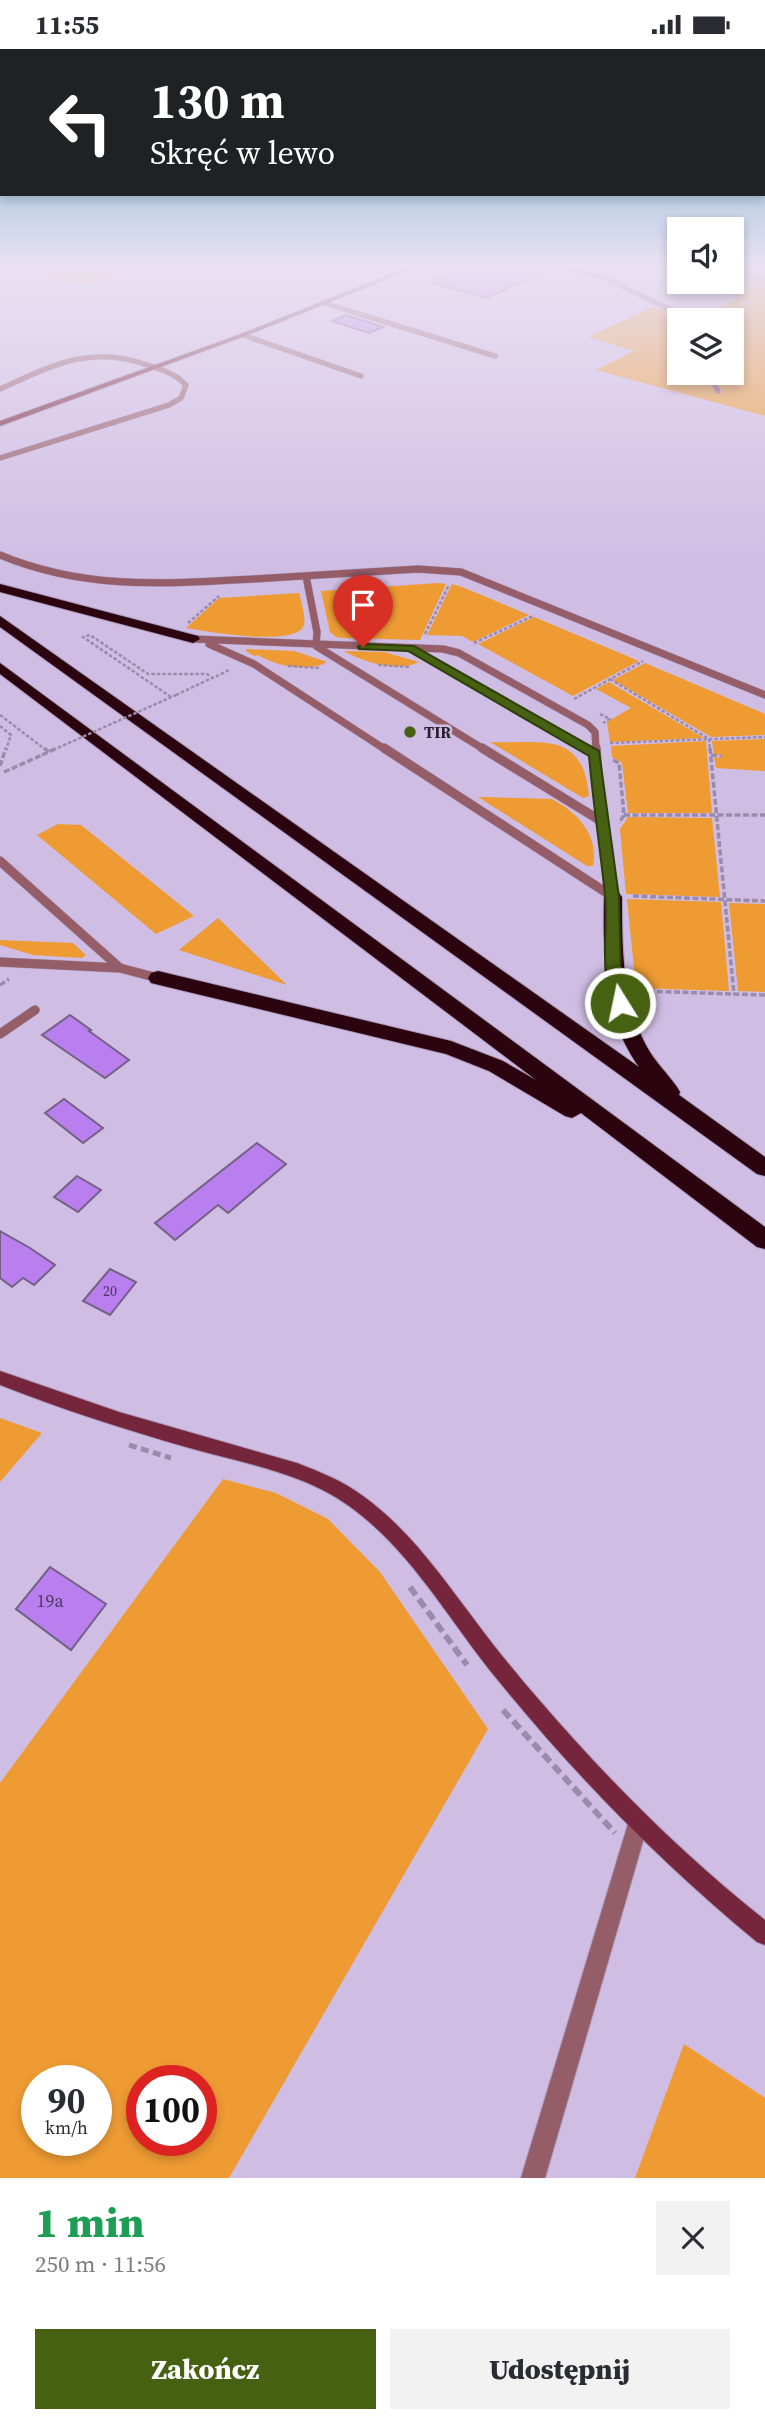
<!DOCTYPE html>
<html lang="pl">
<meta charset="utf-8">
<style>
body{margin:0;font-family:"Source Serif 4",serif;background:#f2f2f3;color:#2b2b33;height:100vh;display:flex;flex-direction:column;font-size:26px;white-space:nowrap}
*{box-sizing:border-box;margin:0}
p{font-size:23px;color:#7c7c81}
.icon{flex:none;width:38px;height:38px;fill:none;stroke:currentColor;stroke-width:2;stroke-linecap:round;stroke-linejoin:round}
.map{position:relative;height:2129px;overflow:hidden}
.side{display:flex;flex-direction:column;background:#fff;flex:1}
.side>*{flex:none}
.top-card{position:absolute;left:0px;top:0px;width:766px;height:147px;box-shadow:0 4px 10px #0003;background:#202124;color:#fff;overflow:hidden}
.fabs{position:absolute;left:667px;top:168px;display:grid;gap:14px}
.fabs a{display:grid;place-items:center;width:77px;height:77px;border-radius:0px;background:#fff;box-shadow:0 4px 10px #0003;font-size:35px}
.speed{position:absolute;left:21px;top:2016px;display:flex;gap:14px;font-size:35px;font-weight:700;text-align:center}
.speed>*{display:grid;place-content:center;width:91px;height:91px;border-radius:50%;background:#fff;box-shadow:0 4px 10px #0003;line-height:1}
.speed small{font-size:18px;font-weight:400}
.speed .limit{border:10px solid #d22;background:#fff;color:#111}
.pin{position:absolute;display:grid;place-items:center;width:60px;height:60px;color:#fff;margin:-72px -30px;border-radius:50% 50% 50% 0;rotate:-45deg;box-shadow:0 0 7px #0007}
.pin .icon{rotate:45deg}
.me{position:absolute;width:77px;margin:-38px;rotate:350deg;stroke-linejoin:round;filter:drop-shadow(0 0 5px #0008)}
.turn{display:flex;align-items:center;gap:24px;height:147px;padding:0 35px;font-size:32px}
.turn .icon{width:91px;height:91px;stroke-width:2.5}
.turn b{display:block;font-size:49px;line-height:60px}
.round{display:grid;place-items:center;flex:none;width:74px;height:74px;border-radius:0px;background:#f2f2f3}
.overview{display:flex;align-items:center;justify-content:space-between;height:119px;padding:0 35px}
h1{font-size:42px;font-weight:800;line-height:52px;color:#1e9e55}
.primary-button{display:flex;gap:14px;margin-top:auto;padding:14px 35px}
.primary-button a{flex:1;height:80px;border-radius:0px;background:#466111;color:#fff;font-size:28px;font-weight:800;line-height:80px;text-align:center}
.primary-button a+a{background:#f2f2f3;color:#2b2b33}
.status{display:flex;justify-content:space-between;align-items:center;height:49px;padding:0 35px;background:#fff;direction:ltr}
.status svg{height:19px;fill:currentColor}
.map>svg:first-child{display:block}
.green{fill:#ee9b33;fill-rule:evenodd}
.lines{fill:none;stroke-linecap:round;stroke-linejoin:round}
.stream{stroke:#33a39a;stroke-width:3.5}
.building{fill:#b97fee;stroke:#726184;stroke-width:2}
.lane-far2-casing{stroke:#ab9bbc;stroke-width:6}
.lane-far1-casing{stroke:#ab9bbc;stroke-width:8}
.lane-casing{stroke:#ab9bbc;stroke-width:10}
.street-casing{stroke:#ab9bbc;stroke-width:2}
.secondary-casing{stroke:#ab9bbc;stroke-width:2}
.highway-casing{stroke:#ab9bbc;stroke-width:2}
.path-far3{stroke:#9b8bab;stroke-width:2.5;stroke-dasharray:3.5 2;stroke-linecap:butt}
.path-far2{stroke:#9b8bab;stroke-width:3.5;stroke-dasharray:6 2.5;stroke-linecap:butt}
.path-far1{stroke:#9b8bab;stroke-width:5;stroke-dasharray:8 4.5;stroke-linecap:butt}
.path{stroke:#9b8bab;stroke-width:6;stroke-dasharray:10 5;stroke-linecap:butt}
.lane-far2{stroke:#955d68;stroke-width:5}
.lane-far1{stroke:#955d68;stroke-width:7}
.lane{stroke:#955d68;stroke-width:9}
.street{fill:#955d68;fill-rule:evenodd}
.secondary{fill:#76263c;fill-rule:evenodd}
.highway{fill:#2c0410;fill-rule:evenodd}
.path-bridge-far1{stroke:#9b8bab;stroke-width:2.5;stroke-dasharray:3.5 2;stroke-linecap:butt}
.path-bridge{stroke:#9b8bab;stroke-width:3.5;stroke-dasharray:6 2.5;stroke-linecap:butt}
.route{fill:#466111;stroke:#2e3f0b;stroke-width:2}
.poi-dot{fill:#466111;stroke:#d0bde4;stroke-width:2.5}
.labels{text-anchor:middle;stroke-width:5;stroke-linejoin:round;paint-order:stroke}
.number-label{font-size:14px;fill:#4d3860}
.far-poi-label{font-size:16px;font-weight:bold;fill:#292130;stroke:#d0bde4;text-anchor:start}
.near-number-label{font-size:18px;fill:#4d3860}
</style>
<div class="status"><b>11:55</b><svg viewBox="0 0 49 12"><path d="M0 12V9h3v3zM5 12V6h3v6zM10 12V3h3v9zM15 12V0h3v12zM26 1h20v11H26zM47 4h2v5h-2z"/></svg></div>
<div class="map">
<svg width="765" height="2129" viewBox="0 0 765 2129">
<rect width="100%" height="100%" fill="#d0bde4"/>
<path class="green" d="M0 217H154L85 236Z
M732 217H765V367L596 321 634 302 588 288 652 258 698 271 740 248 700 237 710 233H732ZM679 271H732V324H679Z
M438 534 446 535 420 591 343 589 336 588 330 583 321 542Z
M452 535 462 538 529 566 473 593 462 587 427 586Z
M299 544C301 553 306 567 304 576 297 599 204 582 186 579L219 549Z
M534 568 639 612 573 647 478 595Z
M247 600 294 602 327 613C308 624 276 617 258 606L254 607 246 602Z
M344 602 384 603 419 613C398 624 363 613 344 602Z
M645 614 765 665V686L711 688 613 631Z
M609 633 704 689 610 693 607 673 631 659 596 640Z
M765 690V722L716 719 714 708 721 709V706L714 705 712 692Z
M706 692 712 764H628L622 714 612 708 611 697Z
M490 693C542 695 583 681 589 747L583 749Z
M478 748 552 750C578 764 599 786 593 817H587Z
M628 768 712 769 720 848 626 845 620 780Z
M58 775 81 776 194 867 156 885 37 786Z
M627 850 721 853 729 942 636 939Z
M729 854 765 855V943L738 942Z
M218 869 287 936 179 901Z
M0 891 73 894 86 906 82 909 33 906 0 896Z
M0 1369 42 1384 0 1433Z
M223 1430 276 1444 328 1470 380 1523 488 1680 229 2129H0V1734ZM37 2032H96V2091H37ZM142 2032H201V2091H142Z
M684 1995 765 2049V2129H635Z"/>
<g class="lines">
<path class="stream" d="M732 224 765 229"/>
</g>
<path class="building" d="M464 217H552V219L486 249 430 233Z
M346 266 383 278 369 284 332 272Z
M70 966 91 981 89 982 129 1011 105 1029 42 986Z
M64 1050 103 1079 83 1094 45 1064Z
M257 1094 286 1115 228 1164 218 1156 175 1191 155 1174Z
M77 1127 101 1141 78 1163 54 1148Z
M0 1182 30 1199 55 1216 34 1236 23 1229 12 1238 0 1229Z
M110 1220 136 1233 110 1266 83 1252Z
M50 1518 106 1555 71 1601 16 1560Z"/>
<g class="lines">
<g class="lane-far2-casing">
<path id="lane-far2" d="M557 217 600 227 692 271
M324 254 495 307
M243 286 361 327
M708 324 718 342
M0 340C51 317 91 295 147 316 161 320 176 325 186 336L181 349 169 356 0 409"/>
</g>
<g class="lane-far1-casing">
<path id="lane-far1" d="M0 506C84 541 164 535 253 530 308 527 363 523 418 520L461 523 765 646
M306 527 317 583 316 597 485 701
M193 590 443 600 459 604 588 676 595 683 596 701
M209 595 254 615 386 701
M412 600 588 701"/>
</g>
<g class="lane-casing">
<path id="lane" d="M384 699 613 848
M482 699 601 772
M585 699 595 705
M596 699 601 772 613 848
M0 812 120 919
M0 913 120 919 158 929
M0 985 35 961"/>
</g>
<g class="street-casing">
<path id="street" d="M638 1765 645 1768 648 1775 545 2129H521L628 1775 631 1768Z"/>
</g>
<g class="secondary-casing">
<path id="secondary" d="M411 217H420L245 287 0 377V372L241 285Z
M0 1322 119 1363 297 1414C320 1423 343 1432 363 1447 410 1481 442 1528 476 1573 497 1601 518 1627 540 1652 609 1732 683 1806 765 1871V1896L757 1893C661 1814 575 1726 497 1630 449 1572 412 1502 349 1457 302 1423 241 1414 186 1398 123 1380 61 1360 0 1336Z"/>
</g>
<g class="highway-casing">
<path id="highway" d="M0 535 198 587 200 590 193 594 0 543Z
M0 567 639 1018C603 968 603 907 604 848L607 844H619L622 848C622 899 622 953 647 998 655 1013 668 1025 677 1038L680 1043 679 1046 765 1108V1127L757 1125 0 578Z
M0 614 765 1178V1200L757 1198 581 1064 572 1069 565 1067 489 1022 446 1005 151 934 148 929 151 924 158 922 451 992 503 1012 536 1031 0 625Z"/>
</g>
<path class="path-far3" d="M188 574 219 547
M425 585 449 536
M474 594 533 567
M378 616 411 618
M288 617 321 619
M610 630 709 690 710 701
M176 646 212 629
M171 648 83 588 90 586 148 625H207L213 629 229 621
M574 650 643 612
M600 665 610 670 603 674
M0 666 46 701
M0 677 11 686 6 701
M610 694 765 688"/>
<path class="path-far2" d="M44 699 49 703
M710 699 734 945
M711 706 721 707
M613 711 619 714 624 766 619 774
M0 717 6 699
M4 723 42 706
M624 766H765
M633 847 765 852
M0 936 9 930
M640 942 765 946"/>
<path class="path-far1" d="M129 1396 171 1409"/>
<path class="path" d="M410 1538 467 1616
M503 1661 615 1784"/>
<use href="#lane-far2" class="lane-far2"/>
<use href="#lane-far1" class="lane-far1"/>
<use href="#lane" class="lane"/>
<use href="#street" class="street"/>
<use href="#secondary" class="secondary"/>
<use href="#highway" class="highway"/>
<path class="path-bridge-far1" d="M53 701 176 646"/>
<path class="path-bridge" d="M42 706 57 699"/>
</g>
<linearGradient id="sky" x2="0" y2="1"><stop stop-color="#5fadc9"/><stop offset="0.42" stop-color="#eae1f3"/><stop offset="1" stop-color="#eae1f3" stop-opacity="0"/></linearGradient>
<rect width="765" height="515" fill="url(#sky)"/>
<path class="route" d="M363 595 414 597 599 702 619 848 621 929 627 954 625 957H614C598 924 609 881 605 846 600 799 593 753 589 707L408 602 359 600 358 598Z"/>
<circle class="poi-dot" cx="410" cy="683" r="7"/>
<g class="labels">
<g class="number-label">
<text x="110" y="1247">20</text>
</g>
<g class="far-poi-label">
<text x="424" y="689">TIR</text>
</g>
<g class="near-number-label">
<text x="50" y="1558">19a</text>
</g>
</g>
</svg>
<div class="fabs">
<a><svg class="icon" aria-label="sound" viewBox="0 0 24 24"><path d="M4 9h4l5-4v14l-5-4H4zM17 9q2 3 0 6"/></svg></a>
<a><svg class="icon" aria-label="layers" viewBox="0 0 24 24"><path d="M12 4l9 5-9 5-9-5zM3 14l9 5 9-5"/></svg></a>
</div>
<div class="speed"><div>90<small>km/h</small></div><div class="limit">100</div></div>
<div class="pin" style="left:363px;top:598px;background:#d93025"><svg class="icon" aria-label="arrive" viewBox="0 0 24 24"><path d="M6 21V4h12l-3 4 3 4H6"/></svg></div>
<svg class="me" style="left:620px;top:954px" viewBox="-20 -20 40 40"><circle r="17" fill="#466111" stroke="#fff" stroke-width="3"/><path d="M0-11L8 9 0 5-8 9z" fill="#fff"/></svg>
<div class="top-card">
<div class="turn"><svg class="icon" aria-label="left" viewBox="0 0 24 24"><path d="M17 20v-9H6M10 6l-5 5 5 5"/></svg><div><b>130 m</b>Skręć w lewo</div></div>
</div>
</div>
<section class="side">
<div class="overview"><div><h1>1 min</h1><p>250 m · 11:56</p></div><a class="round"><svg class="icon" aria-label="close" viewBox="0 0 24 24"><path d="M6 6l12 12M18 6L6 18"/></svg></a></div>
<div class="primary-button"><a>Zakończ</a><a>Udostępnij</a></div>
</section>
